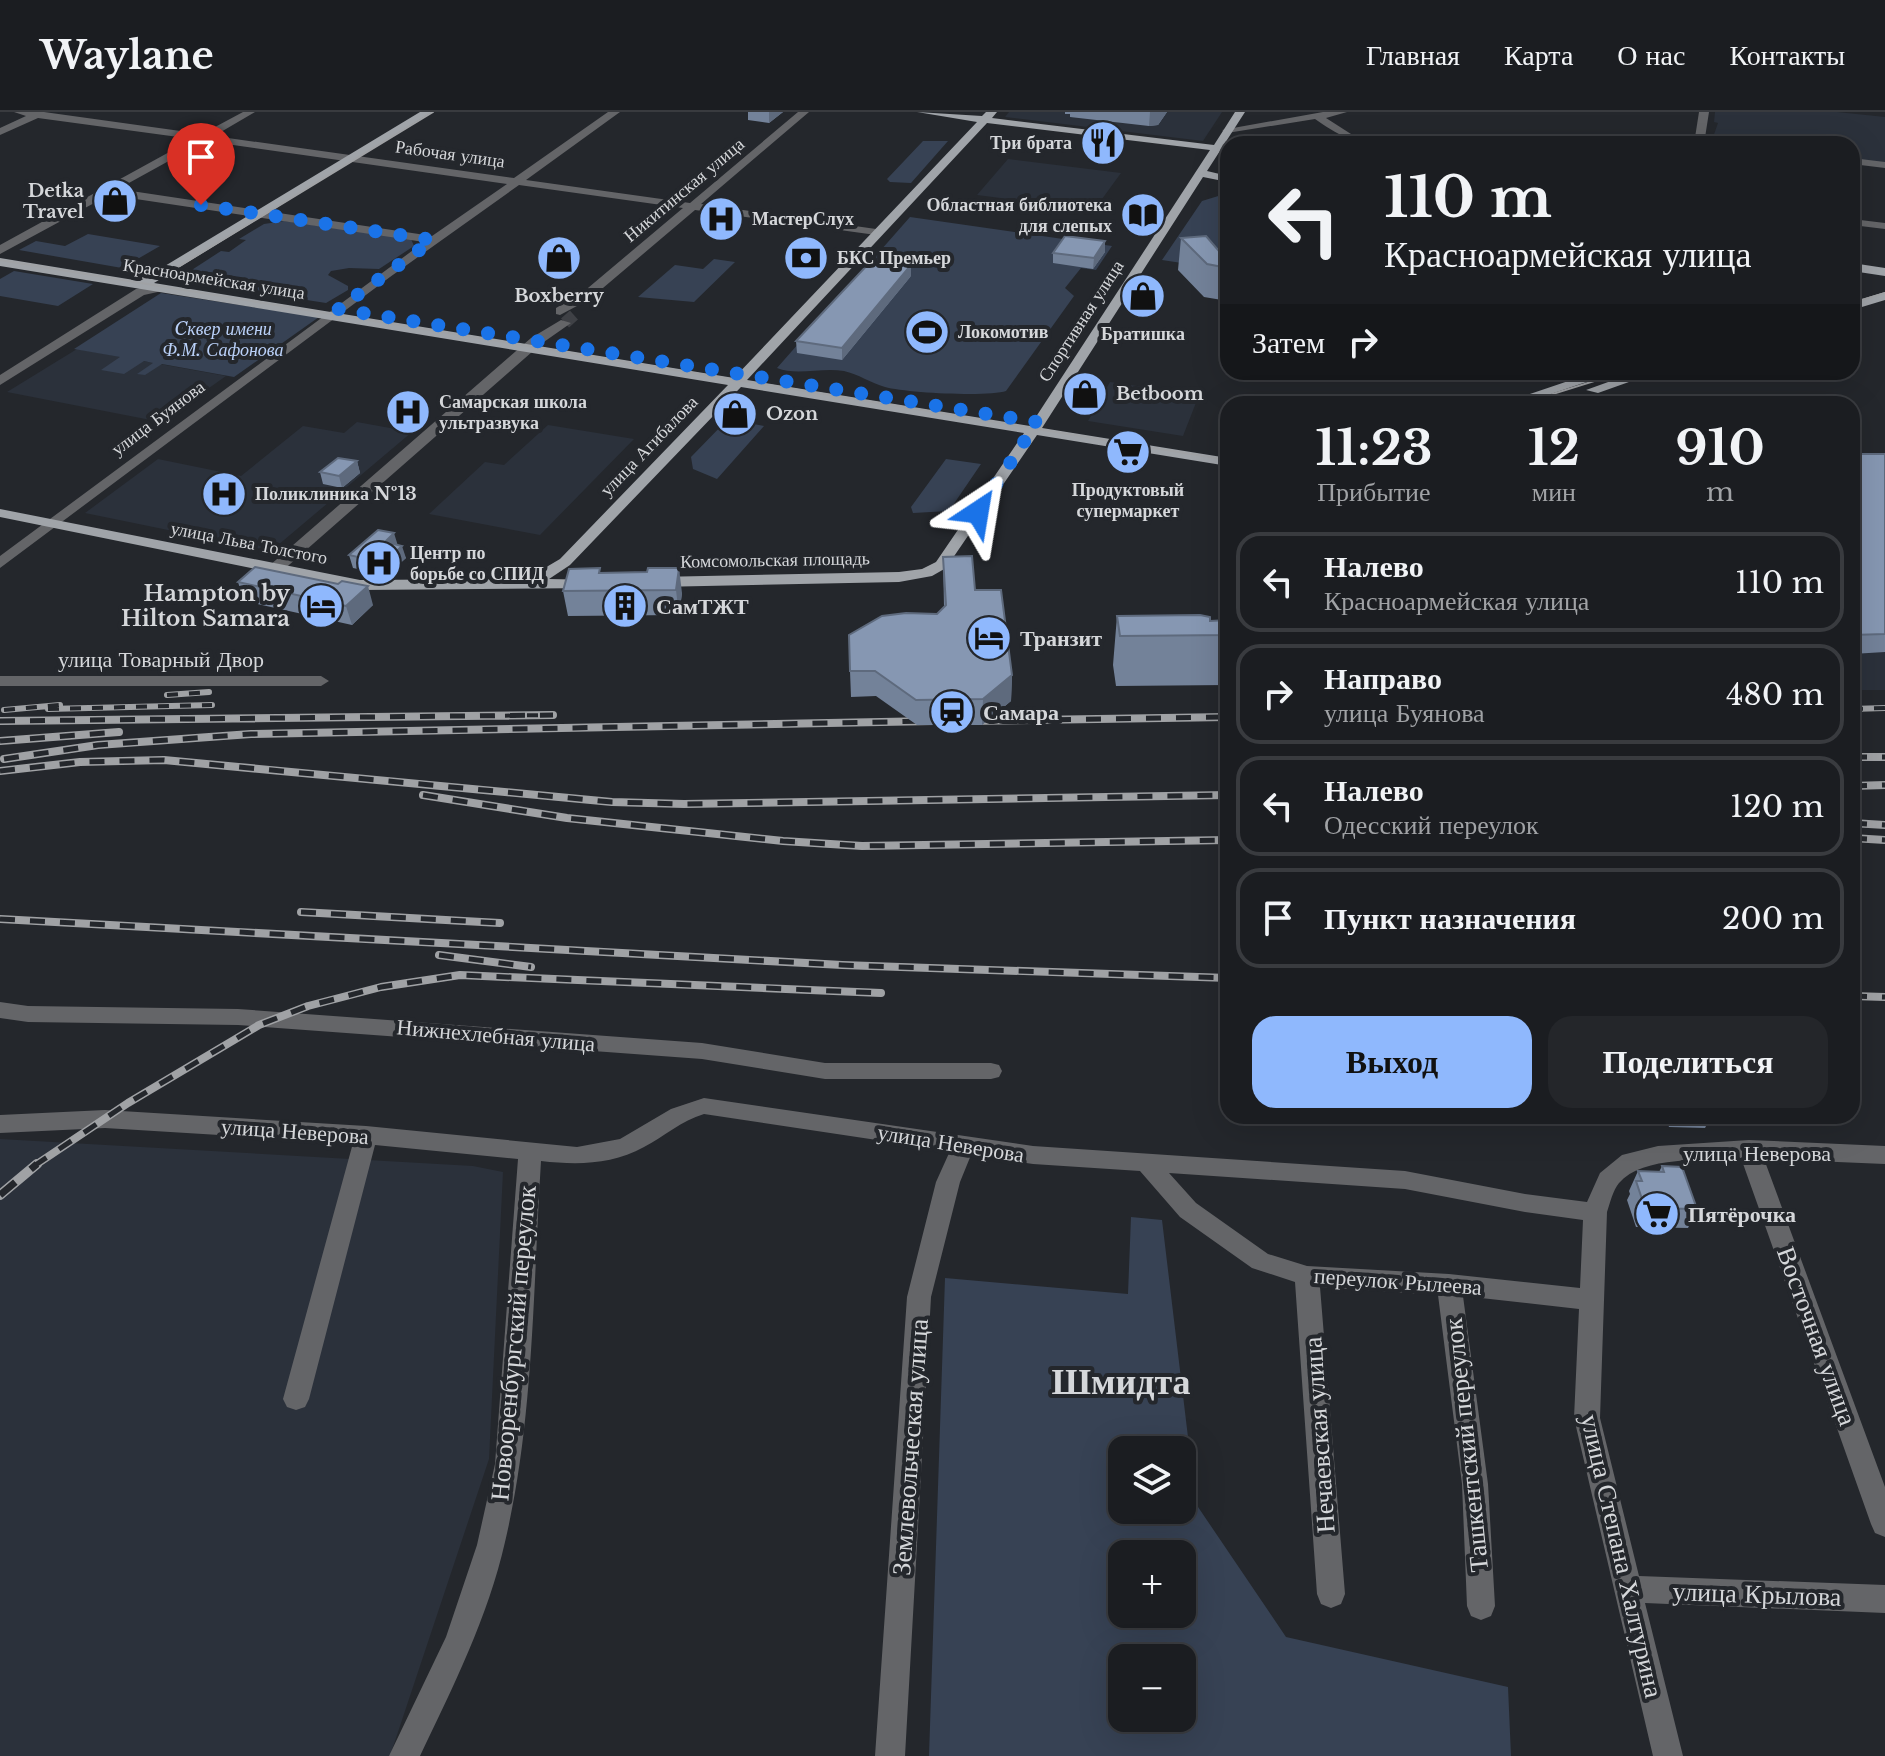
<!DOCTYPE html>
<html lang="ru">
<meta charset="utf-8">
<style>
body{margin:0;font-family:"Libre Baskerville",serif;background:#24262a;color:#f1f3f6;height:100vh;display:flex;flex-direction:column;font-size:30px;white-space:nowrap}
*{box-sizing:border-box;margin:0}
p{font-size:26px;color:#a0a2a5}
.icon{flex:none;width:44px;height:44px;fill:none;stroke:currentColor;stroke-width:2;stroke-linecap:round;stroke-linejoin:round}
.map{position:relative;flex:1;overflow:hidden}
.panel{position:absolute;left:1220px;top:284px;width:640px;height:728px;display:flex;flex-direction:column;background:#1b1d21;border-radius:24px;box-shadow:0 8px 32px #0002,0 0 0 2px #393b3f}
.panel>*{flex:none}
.banner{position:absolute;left:1220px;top:24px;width:640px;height:244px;border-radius:24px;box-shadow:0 8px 32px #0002,0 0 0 2px #393b3f;background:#1b1d21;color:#f1f3f6;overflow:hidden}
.fabs{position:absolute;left:1108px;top:1324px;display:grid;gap:16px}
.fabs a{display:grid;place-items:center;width:88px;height:88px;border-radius:16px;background:#1b1d21;box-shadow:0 8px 32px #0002,0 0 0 2px #393b3f;font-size:40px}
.pin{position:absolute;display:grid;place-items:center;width:68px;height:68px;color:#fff;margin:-82px -34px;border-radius:50% 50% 50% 0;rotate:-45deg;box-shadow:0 0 8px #0007}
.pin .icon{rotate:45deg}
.me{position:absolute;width:88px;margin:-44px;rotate:33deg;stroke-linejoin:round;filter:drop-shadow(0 0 6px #0008)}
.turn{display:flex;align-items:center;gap:28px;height:168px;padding:0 32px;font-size:36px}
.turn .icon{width:104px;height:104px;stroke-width:2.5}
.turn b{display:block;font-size:56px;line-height:68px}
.then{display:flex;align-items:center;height:76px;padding:0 32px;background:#0003;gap:16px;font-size:30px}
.eta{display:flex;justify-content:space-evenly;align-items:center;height:136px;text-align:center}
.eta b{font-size:48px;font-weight:800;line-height:56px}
.primary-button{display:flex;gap:16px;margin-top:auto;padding:16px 32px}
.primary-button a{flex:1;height:92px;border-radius:24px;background:#8fb8fd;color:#111;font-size:32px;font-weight:800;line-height:92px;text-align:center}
.primary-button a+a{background:#24262a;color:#f1f3f6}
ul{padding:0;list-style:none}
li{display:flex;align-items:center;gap:24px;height:100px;margin:0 16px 12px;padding:0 16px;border:4px solid #393b3f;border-radius:24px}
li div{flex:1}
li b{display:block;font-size:30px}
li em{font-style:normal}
header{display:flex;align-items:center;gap:48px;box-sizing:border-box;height:112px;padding:0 40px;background:#1b1d21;border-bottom:2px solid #393b3f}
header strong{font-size:38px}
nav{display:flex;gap:44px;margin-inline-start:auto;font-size:28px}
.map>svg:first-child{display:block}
.built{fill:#2b313b}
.green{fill:#374254;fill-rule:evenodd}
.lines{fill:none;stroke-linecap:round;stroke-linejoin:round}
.minor-tunnel{stroke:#3f4146;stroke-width:12;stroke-dasharray:12 6;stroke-linecap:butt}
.minor{fill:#646568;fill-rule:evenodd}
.major{fill:#a0a4a9;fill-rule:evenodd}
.tram{stroke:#a0a2a5;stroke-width:2}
.rail-far2-casing{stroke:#a0a2a5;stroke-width:6}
.rail-far1-casing{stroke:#a0a2a5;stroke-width:8}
.rail-casing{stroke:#a0a2a5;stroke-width:10}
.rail-far2{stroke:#24272c;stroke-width:4;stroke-dasharray:11;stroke-linecap:butt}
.rail-far1{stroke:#24272c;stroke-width:5;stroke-dasharray:15;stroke-linecap:butt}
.rail{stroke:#24272c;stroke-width:7;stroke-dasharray:20;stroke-linecap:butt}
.wall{fill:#738299}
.shaded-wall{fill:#5e6a7d}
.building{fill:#8697b2;stroke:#5e6a7d;stroke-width:2}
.route{stroke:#1a73e8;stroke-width:14;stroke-dasharray:0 25.2}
.labels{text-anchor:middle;stroke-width:8;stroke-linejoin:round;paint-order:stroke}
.far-poi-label{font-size:18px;font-weight:bold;fill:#d5d7da;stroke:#24272c;text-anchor:start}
.far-street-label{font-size:18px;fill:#d5d7da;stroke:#24272c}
.far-park-label{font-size:18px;font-style:italic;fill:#bad1f9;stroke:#24272c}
.poi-label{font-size:22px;font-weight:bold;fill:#d5d7da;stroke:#24272c;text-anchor:start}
.street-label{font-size:22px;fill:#d5d7da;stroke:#24272c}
.near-street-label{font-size:26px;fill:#d5d7da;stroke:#24272c}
.near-district-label{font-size:36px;font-weight:bold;fill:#d5d7da;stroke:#24272c}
</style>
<header>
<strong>Waylane</strong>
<nav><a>Главная</a><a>Карта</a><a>О нас</a><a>Контакты</a></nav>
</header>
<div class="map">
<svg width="1885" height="1644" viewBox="0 0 1885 1644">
<rect width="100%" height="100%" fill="#24272c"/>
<path class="built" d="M1009 0H1222L1203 29 1005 5Z
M1715 0H1837L1885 5V51L1852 47V32H1739L1712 28 1718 11 1714 10Z
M1008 47 1121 61 1094 98 977 83Z
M77 237 226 264 161 310 7 280Z
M1110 270 1199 283 1183 324 1088 309Z
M357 310 412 320 271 439 85 401 158 347 241 364 303 314 344 321Z
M548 313 634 327 540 423 429 402 485 350 504 353Z
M1885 351V578H1852V352Z
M0 1027 473 1054 503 1060 489 1347 390 1644H0Z"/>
<path class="green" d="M923 29H948L911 71 890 70 887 67Z
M1228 81V158L1162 148 1202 89Z
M910 105 1112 134 1096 158 1081 156 1065 176 1074 184 1006 279C989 285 906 281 885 275 871 271 858 262 844 259 822 255 797 264 777 256Z
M284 109 411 127 414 134 379 157 349 156 331 159 328 163 348 174V178L326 191 184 169V163L221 139 229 140 246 128 239 127 264 112Z
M88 122 160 134 122 156 19 138 36 129 65 134Z
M714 147 735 150 694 190 638 185 675 153 703 157Z
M14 159 93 172 58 194 0 184V167Z
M161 181 319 205 234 265 162 252 145 263 137 262 153 251 144 249 124 262 101 258 120 245 74 237Z
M728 307 764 314 717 367 693 357 691 345Z
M946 347 981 352 949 399 913 401 911 395Z
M1131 1105 1162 1108 1196 1392 1286 1525 1508 1575 1511 1644H929L945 1166 1128 1182ZM1182 1338V1398H1122V1338ZM1122 1442H1182V1502H1122ZM1122 1546H1182V1606H1122Z"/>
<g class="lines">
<path class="minor-tunnel" d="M565 211 575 202"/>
<path class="minor" d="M14 0H44L202 22 243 0H255L214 24 514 66 608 0H620L526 68 690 91 798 0H809L701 92 876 117 882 120 876 123 695 98 590 187 560 203 556 202V196L582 181 683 96 519 73 390 165 0 456V444L424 130 109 83 0 142V133L193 27 38 6 0 23V16L26 4ZM205 29 507 72 432 124 118 77Z
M1323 0H1347L1326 6 1351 22 1379 32C1353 32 1337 22 1315 7L1227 21 1222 18Z
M1699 0H1709L1704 32H1694Z
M1852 46 1885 50V56L1852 52Z
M1852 107 1885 111V117L1852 113Z
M158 172 164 176 162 179 144 183 0 273V263L136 177Z
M561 208 571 211 541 232 281 460H269V454L531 226Z
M0 564H321L329 569 321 574H0Z
M0 890 28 894 238 897 702 931 825 951H991L999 953 1002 959 999 965 991 967H825L702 947 238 913 28 910 0 906Z
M704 986 1033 1034 1405 1059 1525 1082 1587 1090 1600 1061 1622 1043 1658 1034 1749 1028 1885 1034V1052L1764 1047 1885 1375V1425L1875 1421 1871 1412 1741 1046C1706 1049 1643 1043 1619 1071 1613 1078 1610 1091 1607 1100L1600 1306 1639 1464 1885 1473V1501L1645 1491 1683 1644H1653L1574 1306 1579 1197 1463 1184 1488 1372 1495 1494 1491 1504 1481 1508 1471 1504 1467 1494 1462 1372 1438 1183 1320 1175 1345 1482 1341 1492 1331 1496 1321 1492 1317 1482 1295 1170 1252 1156 1180 1105 1140 1059 1033 1052 971 1043 960 1070 931 1185 905 1644H875L907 1185 936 1070 950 1039 704 1002C681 1009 665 1024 644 1035 611 1053 577 1053 541 1049 533 1176 534 1307 505 1430 488 1505 453 1575 420 1644H389L446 1525 477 1433 495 1352 518 1047 375 1033 309 1287 305 1295 296 1298 287 1295 283 1287 353 1031 105 1016 0 1021V1003L105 998 366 1014 577 1035 620 1027 671 997ZM1169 1061 1405 1077 1525 1100 1583 1108 1580 1176 1449 1162 1307 1154 1268 1142 1196 1091Z"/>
<path class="major" d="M420 0H432L154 171 734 266 977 10 917 0 982 4 986 0H997L992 6 1214 33 1235 0H1245L1207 59 1228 64V70L1203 65 1042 316 1228 346V354L1037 323 946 456 932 464 899 470 657 475 649 470 657 465 899 460 922 457 936 450 1024 321 741 275 570 453 549 467 599 468V474L593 476 360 478 0 405V397L360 468 526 467 560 447 728 273 0 154V146L140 169ZM987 11 1210 38 1030 314 747 268Z
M1852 151 1885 156V164L1852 159Z
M1885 180V188L1852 198V190Z
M1595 260H1616L1521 292H1500Z
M1636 260H1657L1598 281 1586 278Z"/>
<path class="tram" d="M0 148 1228 348
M143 166 173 158 433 0
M1852 191 1885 181
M1521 292 1623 260"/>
<g class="rail-far2-casing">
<path id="rail-far2" d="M167 583 209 580
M48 597 212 593
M1852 597 1885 596
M4 598 60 593
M483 604 553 603"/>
</g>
<g class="rail-far1-casing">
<path id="rail-far1" d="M0 609 553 603
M966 609 1228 605
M0 629 119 620
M1852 645H1885
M4 647 98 633 251 622 934 609
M0 659 80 650 164 648 612 690 684 692 1228 683
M1852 674 1885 673
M423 683 567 706 783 729 862 734 1228 728
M1852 711 1885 713
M1852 726 1885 728
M301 800 500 811
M0 807 842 853 1228 866
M439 843 531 855
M1852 884 1885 885
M34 1054 128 991 259 913 308 894 381 875 460 863 881 881"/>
</g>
<g class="rail-casing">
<path id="rail" d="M0 1083 37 1052"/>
</g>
<use href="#rail-far2" class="rail-far2"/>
<use href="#rail-far1" class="rail-far1"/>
<use href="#rail" class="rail"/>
</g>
<path class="wall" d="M748 0H783L769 11 748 8Z
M1065 0H1167L1158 13 1149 14 1070 5V2H1065Z
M1181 126 1218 138 1228 129V189L1204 185 1178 158Z
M1105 129V140L1093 157 1053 151V141Z
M911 164 842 248 797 241 796 229Z
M1852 342H1885V540L1852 542Z
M357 349 360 361 342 376 323 372 320 360Z
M397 433 406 446 387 463 353 456 349 443Z
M943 445 975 478 1012 563 1011 589 982 613H917L876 584 851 585 850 559 937 502 944 495Z
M600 456V461L647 460 682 481 679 503 568 504 563 479Z
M238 470 373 493 352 513 244 489Z
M1117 504 1210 509 1228 508V573L1116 574 1113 553Z
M1665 1004H1711L1705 1016 1669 1015Z
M1662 1054 1697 1097 1688 1116 1636 1115 1627 1088 1630 1082 1629 1079 1638 1059 1659 1060Z"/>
<path class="shaded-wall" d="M769 0H783L769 11Z
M1150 0H1167L1158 13 1149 14Z
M1105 129V140L1093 157 1094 146Z
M911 153V164L842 248V236Z
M357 349 360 361 342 376 339 364Z
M394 421 398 434 385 430Z
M402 434 406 446 387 463 384 451Z
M679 456 682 481 679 503 676 478Z
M368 474 373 493 352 513 346 494Z
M1012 563 1011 589 982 613 983 587Z"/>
<path class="building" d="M1065 124 1105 129 1094 146 1053 141Z
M1206 124 1218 138 1226 128 1228 129V156L1207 152 1181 126Z
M872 148 911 153 842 236 796 229Z
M1852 342H1885V522L1852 523Z
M338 346 357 349 339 364 320 360Z
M378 418 394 421 385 430 402 434 384 451 349 443Z
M972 444 975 478H1001L1012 563 983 587 916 588 875 559H850L849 523 882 504 906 501 937 502 946 493 943 445Z
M255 455 338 472 342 469 368 474 346 494 238 470Z
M600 456 599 461 647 460 648 456H679L676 478 563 479 569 457Z
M1200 503 1210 505V509L1228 508V523L1120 524 1117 504Z
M1662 1054 1682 1055 1697 1097 1645 1096 1636 1069H1642L1638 1059 1664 1060Z"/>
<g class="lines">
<path class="route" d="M201 93 433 128 338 197 1037 310 978 400"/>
</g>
<defs>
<g id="restaurant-disc" transform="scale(2.3)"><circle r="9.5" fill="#8fb8fd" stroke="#24272c"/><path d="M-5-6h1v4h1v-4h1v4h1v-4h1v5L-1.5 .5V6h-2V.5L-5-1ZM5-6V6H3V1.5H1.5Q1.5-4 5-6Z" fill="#111"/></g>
<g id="shop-disc" transform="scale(2.3)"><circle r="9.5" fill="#8fb8fd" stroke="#24272c"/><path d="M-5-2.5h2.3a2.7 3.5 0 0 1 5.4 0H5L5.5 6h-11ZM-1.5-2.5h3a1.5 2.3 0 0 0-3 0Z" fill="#111"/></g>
<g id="library-disc" transform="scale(2.3)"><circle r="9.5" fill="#8fb8fd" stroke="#24272c"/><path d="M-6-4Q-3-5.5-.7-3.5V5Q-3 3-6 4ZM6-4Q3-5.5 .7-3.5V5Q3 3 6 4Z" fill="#111"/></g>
<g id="hospital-disc" transform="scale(2.3)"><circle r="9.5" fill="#8fb8fd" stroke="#24272c"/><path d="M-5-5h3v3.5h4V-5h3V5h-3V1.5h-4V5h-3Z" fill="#111"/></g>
<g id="bank-disc" transform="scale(2.3)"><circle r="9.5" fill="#8fb8fd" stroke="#24272c"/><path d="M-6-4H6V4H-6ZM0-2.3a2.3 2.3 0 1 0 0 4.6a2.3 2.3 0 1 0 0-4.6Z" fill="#111"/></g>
<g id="stadium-disc" transform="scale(2.3)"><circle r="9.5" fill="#8fb8fd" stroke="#24272c"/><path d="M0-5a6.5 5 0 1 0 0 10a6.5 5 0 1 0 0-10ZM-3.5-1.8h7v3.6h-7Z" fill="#111"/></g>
<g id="supermarket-disc" transform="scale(2.3)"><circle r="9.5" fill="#8fb8fd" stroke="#24272c"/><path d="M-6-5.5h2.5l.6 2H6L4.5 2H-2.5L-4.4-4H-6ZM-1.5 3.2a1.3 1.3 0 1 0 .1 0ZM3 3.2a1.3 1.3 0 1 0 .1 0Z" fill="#111"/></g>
<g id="hotel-disc" transform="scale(2.3)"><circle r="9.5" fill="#8fb8fd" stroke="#24272c"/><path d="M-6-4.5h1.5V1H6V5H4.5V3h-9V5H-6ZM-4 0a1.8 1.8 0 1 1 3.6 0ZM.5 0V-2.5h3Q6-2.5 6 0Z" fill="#111"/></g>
<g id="building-disc" transform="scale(2.3)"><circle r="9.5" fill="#8fb8fd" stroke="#24272c"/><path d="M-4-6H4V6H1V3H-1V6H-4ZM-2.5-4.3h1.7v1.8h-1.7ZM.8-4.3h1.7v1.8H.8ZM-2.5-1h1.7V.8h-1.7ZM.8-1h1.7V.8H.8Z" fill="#111"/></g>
<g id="station-disc" transform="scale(2.3)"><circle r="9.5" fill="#8fb8fd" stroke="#24272c"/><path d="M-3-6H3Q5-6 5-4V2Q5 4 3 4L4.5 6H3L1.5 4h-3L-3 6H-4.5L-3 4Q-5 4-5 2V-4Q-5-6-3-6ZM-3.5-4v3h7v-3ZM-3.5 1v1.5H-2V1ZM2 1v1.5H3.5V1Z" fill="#111"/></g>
</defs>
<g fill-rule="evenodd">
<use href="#restaurant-disc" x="1103" y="31"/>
<use href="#shop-disc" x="115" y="89"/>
<use href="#library-disc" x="1143" y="103"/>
<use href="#hospital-disc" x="721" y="107"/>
<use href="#shop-disc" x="559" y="146"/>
<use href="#bank-disc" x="806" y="146"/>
<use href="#shop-disc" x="1143" y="184"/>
<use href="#stadium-disc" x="927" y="220"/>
<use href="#shop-disc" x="1085" y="282"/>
<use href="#hospital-disc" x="408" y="300"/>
<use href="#shop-disc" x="735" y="302"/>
<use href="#supermarket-disc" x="1128" y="340"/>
<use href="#hospital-disc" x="224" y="382"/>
<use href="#hospital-disc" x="379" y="451"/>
<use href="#hotel-disc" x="321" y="494"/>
<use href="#building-disc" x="625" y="494"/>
<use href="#hotel-disc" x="989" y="526"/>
<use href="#station-disc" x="952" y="600"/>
<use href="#supermarket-disc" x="1657" y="1102"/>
</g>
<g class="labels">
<g class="far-poi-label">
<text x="1072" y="37" text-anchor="end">Три брата</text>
<text x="84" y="85" text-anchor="end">Detka<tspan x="84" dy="21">Travel</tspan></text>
<text x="1112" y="99" text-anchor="end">Областная библиотека<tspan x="1112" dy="21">для слепых</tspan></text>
<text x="752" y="113">МастерСлух</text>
<text x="837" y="152">БКС Премьер</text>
<text x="559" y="190" text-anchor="middle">Boxberry</text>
<text x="958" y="226">Локомотив</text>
<text x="1143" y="228" text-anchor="middle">Братишка</text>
<text x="1116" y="288">Betboom</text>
<text x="439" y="296">Самарская школа<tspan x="439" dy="21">ультразвука</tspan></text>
<text x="766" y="308">Ozon</text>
<text x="1128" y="384" text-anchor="middle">Продуктовый<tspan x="1128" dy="21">супермаркет</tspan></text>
<text x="255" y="388">Поликлиника №13</text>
<text x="410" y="447">Центр по<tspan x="410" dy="21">борьбе со СПИД</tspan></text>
</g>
<g class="far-street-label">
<text transform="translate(450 42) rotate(8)" y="6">Рабочая улица</text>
<text transform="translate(684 78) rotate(-40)" y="6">Никитинская улица</text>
<text transform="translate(214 167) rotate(9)" y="6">Красноармейская улица</text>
<text transform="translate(1081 209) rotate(-57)" y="6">Спортивная улица</text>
<text transform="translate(158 306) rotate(-37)" y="6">улица Буянова</text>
<text transform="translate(649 334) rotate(-46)" y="6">улица Агибалова</text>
<text transform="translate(249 431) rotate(11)" y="6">улица Льва Толстого</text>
<text transform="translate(775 448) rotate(-1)" y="6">Комсомольская площадь</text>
</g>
<g class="far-park-label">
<text x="223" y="223">Cквер имени<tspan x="223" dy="21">Ф.М. Сафонова</tspan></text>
</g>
<g class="poi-label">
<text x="290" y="489" text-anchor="end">Hampton by<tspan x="290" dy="25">Hilton Samara</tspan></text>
<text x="656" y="502">СамТЖТ</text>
<text x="1020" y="534">Транзит</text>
<text x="983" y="608">Самара</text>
<text x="1688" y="1110">Пятёрочка</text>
</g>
<g class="street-label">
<text x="161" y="555">улица Товарный Двор</text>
<text transform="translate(496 923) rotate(5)" y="8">Нижнехлебная улица</text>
<text transform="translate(295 1019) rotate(4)" y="8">улица Неверова</text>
<text transform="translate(951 1031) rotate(9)" y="8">улица Неверова</text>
<text x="1757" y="1049">улица Неверова</text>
<text transform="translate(1398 1169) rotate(4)" y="8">переулок Рылеева</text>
</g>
<g class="near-street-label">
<text transform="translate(1817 1224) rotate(70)" y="9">Восточная улица</text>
<text transform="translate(513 1231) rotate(-85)" y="9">Новооренбургский переулок</text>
<text transform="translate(1319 1323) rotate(-94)" y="9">Нечаевская улица</text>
<text transform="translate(1466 1333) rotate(-96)" y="9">Ташкентский переулок</text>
<text transform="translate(910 1335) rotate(-86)" y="9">Землевольческая улица</text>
<text transform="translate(1622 1444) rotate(77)" y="9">улица Степана Халтурина</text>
<text transform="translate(1757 1482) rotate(2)" y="9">улица Крылова</text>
</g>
<g class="near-district-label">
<text x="1121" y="1282">Шмидта</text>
</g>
</g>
</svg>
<div class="fabs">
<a><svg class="icon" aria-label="layers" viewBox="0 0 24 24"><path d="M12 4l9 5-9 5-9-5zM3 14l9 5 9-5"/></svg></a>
<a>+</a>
<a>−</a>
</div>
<div class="pin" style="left:201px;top:93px;background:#d93025"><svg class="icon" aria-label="arrive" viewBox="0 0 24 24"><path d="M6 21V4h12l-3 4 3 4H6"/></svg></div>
<svg class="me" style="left:978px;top:400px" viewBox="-20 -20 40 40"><path d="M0-17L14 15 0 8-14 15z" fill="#1a73e8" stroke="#fff" stroke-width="4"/></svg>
<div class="banner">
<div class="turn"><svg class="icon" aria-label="left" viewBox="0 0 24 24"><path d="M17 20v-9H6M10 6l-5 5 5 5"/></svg><div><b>110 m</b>Красноармейская улица</div></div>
<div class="then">Затем<svg class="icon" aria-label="right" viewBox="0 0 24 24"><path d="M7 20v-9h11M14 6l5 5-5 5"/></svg></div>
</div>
<section class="panel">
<div class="eta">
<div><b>11:23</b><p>Прибытие</p></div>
<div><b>12</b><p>мин</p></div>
<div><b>910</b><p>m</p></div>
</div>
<ul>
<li><svg class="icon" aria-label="left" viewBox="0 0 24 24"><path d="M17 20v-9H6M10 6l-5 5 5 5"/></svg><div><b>Налево</b><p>Красноармейская улица</p></div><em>110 m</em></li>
<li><svg class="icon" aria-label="right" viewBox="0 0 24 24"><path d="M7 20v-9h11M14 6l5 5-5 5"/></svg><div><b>Направо</b><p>улица Буянова</p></div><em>480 m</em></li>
<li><svg class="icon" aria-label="left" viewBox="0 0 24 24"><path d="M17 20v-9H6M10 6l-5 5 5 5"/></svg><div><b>Налево</b><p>Одесский переулок</p></div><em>120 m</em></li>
<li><svg class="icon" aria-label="arrive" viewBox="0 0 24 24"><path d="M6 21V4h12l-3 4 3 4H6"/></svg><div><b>Пункт назначения</b></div><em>200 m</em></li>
</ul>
<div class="primary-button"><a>Выход</a><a>Поделиться</a></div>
</section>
</div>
